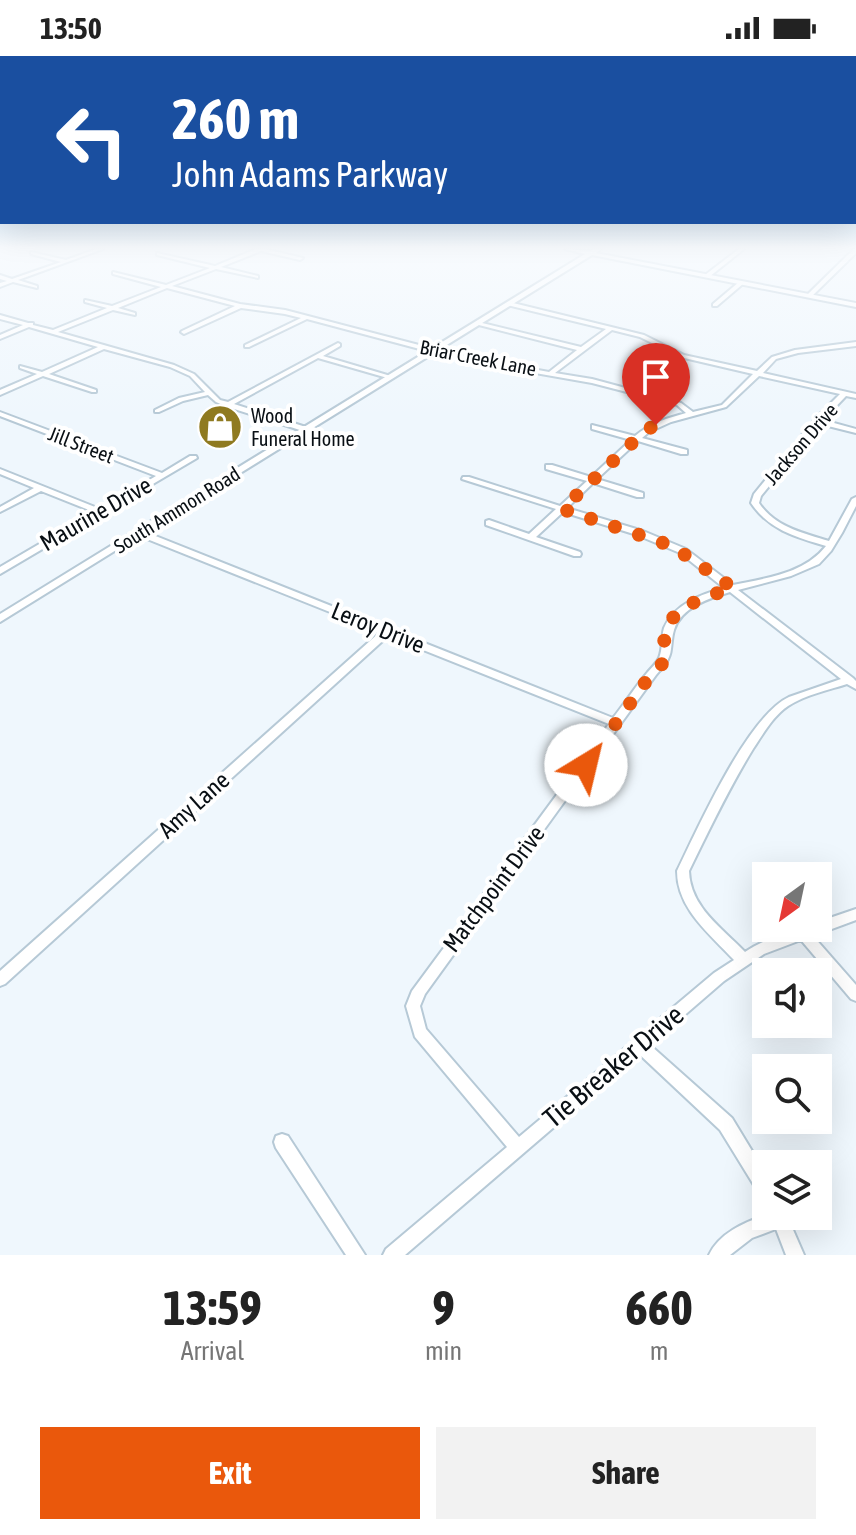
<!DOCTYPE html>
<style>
body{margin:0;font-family:"Asap Condensed",sans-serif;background:#f2f2f2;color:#222;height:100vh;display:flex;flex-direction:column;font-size:30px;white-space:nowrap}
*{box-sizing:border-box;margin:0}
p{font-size:26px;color:#767676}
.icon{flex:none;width:44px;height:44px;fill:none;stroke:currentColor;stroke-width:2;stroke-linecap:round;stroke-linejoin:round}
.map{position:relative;height:1199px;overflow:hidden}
.side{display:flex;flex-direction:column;background:#fff;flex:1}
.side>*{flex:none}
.banner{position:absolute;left:0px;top:0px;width:856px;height:168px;box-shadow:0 8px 32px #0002;background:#1a4fa0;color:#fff;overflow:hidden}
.needle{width:52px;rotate:213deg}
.fabs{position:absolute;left:752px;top:806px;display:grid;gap:16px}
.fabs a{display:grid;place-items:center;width:80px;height:80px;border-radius:0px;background:#fff;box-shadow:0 8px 32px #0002;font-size:40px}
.pin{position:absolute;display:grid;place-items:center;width:68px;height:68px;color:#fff;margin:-82px -34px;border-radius:50% 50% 50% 0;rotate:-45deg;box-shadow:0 0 8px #0007}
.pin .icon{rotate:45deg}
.me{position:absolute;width:88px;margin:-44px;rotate:36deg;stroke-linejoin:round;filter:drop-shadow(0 0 6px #0008)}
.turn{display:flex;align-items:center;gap:28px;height:168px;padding:0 40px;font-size:36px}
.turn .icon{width:104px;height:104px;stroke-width:2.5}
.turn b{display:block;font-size:56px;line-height:68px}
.eta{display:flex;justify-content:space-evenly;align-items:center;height:136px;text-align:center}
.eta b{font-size:48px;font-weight:700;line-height:56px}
.button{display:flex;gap:16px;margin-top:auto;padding:16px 40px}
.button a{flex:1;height:92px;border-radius:0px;background:#ea580c;color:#fff;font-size:32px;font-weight:700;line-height:92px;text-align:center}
.button a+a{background:#f2f2f2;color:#222}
.status{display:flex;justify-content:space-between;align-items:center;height:56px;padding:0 40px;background:#fff;direction:ltr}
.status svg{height:22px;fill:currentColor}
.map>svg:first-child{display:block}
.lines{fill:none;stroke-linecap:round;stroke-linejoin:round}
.minor-casing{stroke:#b6c9d6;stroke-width:4}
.major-casing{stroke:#b6c9d6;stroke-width:4}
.minor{fill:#fff;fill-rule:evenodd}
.major{fill:#fff;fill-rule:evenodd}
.route{stroke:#ea580c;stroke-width:14;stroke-dasharray:0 25.2}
.labels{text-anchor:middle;stroke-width:8;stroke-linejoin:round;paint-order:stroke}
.far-street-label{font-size:20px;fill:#090f14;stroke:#fff}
.far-poi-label{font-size:20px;fill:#090f14;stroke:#fff;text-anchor:start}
.street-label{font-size:24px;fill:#090f14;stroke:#fff}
.near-street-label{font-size:28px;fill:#090f14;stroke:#fff}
</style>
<div class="status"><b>13:50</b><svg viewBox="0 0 49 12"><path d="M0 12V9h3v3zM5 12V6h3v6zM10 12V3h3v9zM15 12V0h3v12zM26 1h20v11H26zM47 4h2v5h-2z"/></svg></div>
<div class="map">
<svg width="856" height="1199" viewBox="0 0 856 1199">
<rect width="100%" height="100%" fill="#eff7fd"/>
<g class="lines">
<g class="minor-casing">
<path id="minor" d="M96 193H103L18 224 37 230V232L13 226 0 231V227L7 225 0 223V219L12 223 61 206 31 198V196L66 204Z
M256 193H265L303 202 300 204 261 195 221 211 258 220V222L216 213 172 230 240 248 285 254 461 300 549 316 577 294 475 268 478 266 581 291 606 273 507 249V247L509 246 644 279 684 299 757 315 772 301 795 294 856 286V290L798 297 776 303 763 317 856 338V342L846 340 823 364 856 373V377L820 368 761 440 759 447C775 471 803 477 829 485L852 443 856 441V450L842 477 831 495 819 508 791 520 738 534 853 622 856 625V633L847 628C828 634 805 639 788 650 773 660 763 678 753 693 729 732 709 774 689 815 690 851 722 872 745 896 764 883 795 872 818 872V866L856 853V864L813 880 856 929V945L851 943 801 884 764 898 724 925 650 989 732 1062 766 1118V1141L760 1139 720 1074 639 998 405 1199H383L386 1193 507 1091 415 981 406 950 412 935 609 668 388 580 5 928 0 930V915L380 576 137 479V475H143L613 662C625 647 635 631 647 617 651 612 656 608 659 602 663 593 661 582 664 572 674 548 702 538 724 532L680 497 637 479 563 456 536 481 580 496 581 498 580 500H574L486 469V465L489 464 529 478 556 453 462 423 463 421H469L560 450 587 425 546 413V409H552L591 421 631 384 592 373V369L635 380C650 367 668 362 686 357L677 349 592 327 461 304 307 263 249 291H245V289L301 262 285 258 241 252 184 278 181 276 182 275 235 250 167 232 118 252 135 257V259L113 254 58 276 174 309 194 318 220 344 228 346 338 287 340 288V290L323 300 394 321 391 323 318 302 234 348 309 372V376H306L225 350 216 346 208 339 183 345 159 356H155V354L179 342 205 336 190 320 170 311 104 293 49 318 96 334V336H92L43 320 0 339V334L37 318 20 312V310L42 316 98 291 29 271 0 283V279L23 269 0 263V259L28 267H33V269L53 274 107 252 85 246V244L112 250 161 231 113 218V216L166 229 210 212 157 199V197L215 210ZM612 274 640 281 680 301 753 318 722 349 693 356 681 347 592 323 555 317ZM759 320 840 338 815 363 754 438 751 447C769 474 796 481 826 490 804 518 766 522 733 529L686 493 643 475 567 452 593 427 637 441H643V437L597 423 638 385 681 398H687V394L642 382 649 376 671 366 726 351ZM730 536 841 623 789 641C747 661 698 772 677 815 677 853 710 878 734 904L714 917 519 1081 426 973 420 950 425 938 656 619C663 611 670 604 671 593 672 586 672 580 674 574 681 551 710 542 730 536Z
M739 193H744L709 221H705V219Z
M854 193H856V197L811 241H807V239Z
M739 226 744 227 717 250H713V248Z
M0 356 162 417 190 400H196L197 402 0 518V511L94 456 41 435 0 456V451L34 432 0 418V413L100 453 156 420 0 360Z
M282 1078 288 1080 365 1199H346L276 1092 274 1086 276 1080Z
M766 1159V1160H787L804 1199H786L776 1173 752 1182 730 1199H709C719 1177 745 1166 766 1159Z"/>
</g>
<g class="major-casing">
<path id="major" d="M565 193 590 195 594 193H601L596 197 856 247V251L592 199 0 566V558L585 198Z"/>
</g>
<use href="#minor" class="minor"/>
<use href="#major" class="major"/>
</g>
<linearGradient id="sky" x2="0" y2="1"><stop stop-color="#69b0e8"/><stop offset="0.53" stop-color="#f8fbfe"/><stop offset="1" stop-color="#f8fbfe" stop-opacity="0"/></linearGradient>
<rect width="856" height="361" fill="url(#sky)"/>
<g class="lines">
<path class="route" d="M586 709 652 617C675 599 661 601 665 578 671 549 710 540 733 532L672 490 562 453 646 374 656 369"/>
</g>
<defs>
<g id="shop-disc" transform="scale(2.3)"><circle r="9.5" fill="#8f7a20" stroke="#fff"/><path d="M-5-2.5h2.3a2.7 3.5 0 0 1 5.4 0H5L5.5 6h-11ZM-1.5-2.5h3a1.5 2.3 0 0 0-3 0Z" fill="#fff"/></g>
</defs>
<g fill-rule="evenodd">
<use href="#shop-disc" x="220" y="371"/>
</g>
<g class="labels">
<g class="far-street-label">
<text transform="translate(478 302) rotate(11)" y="7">Briar Creek Lane</text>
<text transform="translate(801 388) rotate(-49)" y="7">Jackson Drive</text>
<text transform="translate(81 389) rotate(21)" y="7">Jill Street</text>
<text transform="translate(177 454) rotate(-32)" y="7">South Ammon Road</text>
</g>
<g class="far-poi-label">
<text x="251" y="367">Wood<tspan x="251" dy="23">Funeral Home</tspan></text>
</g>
<g class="street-label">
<text transform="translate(96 458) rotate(-30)" y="8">Maurine Drive</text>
<text transform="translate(378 572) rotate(22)" y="8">Leroy Drive</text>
<text transform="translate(194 749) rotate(-42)" y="8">Amy Lane</text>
<text transform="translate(494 833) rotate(-53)" y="8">Matchpoint Drive</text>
</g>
<g class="near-street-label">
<text transform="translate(613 1010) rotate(-40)" y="10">Tie Breaker Drive</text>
</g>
</g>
</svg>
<div class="fabs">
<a><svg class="needle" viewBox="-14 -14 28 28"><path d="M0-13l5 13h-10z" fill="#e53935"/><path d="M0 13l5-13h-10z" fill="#767676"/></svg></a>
<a><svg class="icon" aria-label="sound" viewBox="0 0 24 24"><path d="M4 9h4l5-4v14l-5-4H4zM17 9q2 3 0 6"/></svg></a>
<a><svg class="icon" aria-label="search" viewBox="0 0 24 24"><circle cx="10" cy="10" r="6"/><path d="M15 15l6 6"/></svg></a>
<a><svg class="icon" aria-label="layers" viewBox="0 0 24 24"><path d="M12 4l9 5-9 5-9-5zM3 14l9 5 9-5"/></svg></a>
</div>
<div class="pin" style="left:656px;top:369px;background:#d93025"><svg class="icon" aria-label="arrive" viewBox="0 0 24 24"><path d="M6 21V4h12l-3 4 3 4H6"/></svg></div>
<svg class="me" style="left:586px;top:709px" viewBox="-20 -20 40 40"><circle r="19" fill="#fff"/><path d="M0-13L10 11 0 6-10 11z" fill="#ea580c"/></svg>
<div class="banner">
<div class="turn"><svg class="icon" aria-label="left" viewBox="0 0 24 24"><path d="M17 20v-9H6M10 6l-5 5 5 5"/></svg><div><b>260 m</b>John Adams Parkway</div></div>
</div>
</div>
<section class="side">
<div class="eta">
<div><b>13:59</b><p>Arrival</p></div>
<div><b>9</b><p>min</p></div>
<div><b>660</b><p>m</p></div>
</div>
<div class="button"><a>Exit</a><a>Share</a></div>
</section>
